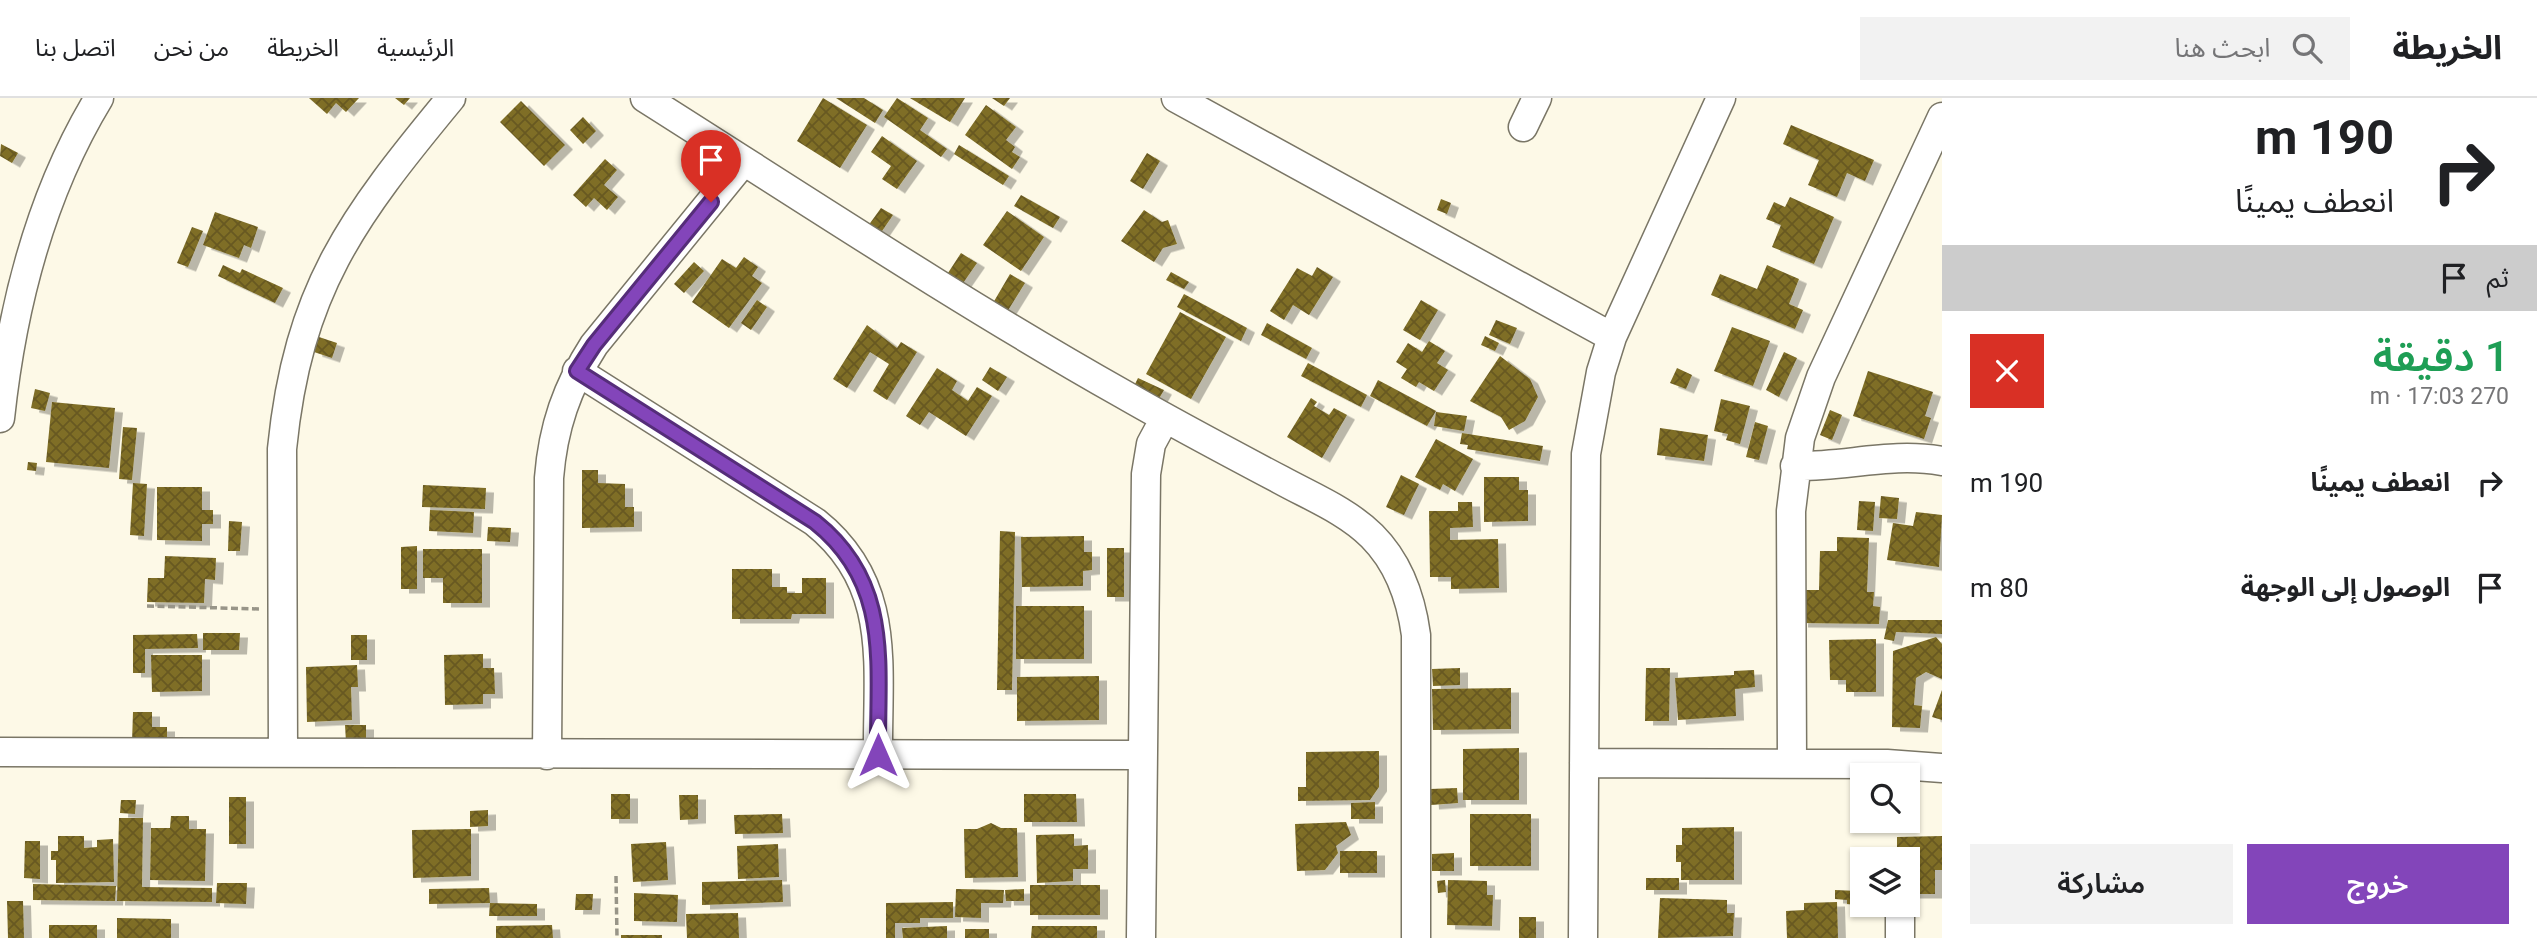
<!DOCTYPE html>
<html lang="ar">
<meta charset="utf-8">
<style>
body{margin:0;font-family:Roboto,"Noto Sans Arabic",sans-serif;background:#f2f2f2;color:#202124;direction:rtl;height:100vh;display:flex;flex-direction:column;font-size:26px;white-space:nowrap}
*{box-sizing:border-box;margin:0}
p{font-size:23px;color:#757577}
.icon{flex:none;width:38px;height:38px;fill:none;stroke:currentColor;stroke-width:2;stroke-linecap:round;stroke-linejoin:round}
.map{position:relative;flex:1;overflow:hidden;direction:ltr}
.side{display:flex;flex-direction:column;background:#fff;width:595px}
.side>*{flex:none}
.top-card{background:#fff;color:#202124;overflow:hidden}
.buttons{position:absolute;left:1850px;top:665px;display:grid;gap:14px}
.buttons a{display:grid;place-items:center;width:70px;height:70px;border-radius:0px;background:#fff;box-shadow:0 2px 5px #0004;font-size:35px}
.pin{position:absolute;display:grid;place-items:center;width:60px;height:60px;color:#fff;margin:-72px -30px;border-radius:50% 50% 50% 0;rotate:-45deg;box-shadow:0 0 7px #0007}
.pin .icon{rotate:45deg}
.me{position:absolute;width:77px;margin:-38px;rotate:0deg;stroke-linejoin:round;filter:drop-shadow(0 0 5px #0008)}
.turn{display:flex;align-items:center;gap:24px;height:147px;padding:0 28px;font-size:32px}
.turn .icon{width:91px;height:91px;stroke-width:2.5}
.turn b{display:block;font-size:49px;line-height:60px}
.then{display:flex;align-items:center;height:66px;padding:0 28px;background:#0003;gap:14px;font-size:26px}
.round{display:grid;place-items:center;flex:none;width:74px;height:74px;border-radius:0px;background:#f2f2f2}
.head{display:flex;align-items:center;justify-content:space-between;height:119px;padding:0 28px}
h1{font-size:42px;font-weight:600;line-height:52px;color:#1e9e55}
.button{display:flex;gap:14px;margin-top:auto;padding:14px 28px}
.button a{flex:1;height:80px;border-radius:0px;background:#8345ba;color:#fff;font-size:28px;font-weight:600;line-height:80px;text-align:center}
.button a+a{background:#f2f2f2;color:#202124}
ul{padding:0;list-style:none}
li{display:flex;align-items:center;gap:21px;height:105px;padding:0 28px}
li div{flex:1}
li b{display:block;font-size:26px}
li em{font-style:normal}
header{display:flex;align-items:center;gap:42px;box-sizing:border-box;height:98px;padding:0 35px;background:#fff;border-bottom:2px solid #e0e0e0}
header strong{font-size:33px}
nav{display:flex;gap:38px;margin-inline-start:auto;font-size:24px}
.search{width:490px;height:63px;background:#f2f2f2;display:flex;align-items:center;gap:18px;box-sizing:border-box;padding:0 24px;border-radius:0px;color:#757577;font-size:26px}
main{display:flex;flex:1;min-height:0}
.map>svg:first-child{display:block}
.building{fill:url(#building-cross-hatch);filter:url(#shadow)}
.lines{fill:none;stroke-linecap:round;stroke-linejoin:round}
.minor-casing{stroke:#7a7666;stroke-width:31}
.path{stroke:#989588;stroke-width:3.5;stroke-dasharray:7 3.5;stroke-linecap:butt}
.minor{stroke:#fff;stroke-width:28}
.route-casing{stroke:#552d79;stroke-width:18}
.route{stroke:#8345ba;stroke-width:12}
</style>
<header>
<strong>الخريطة</strong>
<div class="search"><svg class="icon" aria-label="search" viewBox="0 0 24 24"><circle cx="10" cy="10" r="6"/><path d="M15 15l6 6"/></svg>ابحث هنا</div>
<nav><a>الرئيسية</a><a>الخريطة</a><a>من نحن</a><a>اتصل بنا</a></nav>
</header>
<main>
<section class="side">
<div class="top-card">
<div class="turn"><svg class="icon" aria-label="right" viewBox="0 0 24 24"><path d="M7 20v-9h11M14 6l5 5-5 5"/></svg><div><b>190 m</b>انعطف يمينًا</div></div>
<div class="then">ثم<svg class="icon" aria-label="arrive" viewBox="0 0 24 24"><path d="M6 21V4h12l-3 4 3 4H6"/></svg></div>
</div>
<div class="head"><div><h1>1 دقيقة</h1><p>270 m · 17:03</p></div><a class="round" style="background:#d93025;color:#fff"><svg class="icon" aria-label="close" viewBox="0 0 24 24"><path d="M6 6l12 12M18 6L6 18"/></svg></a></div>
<ul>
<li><svg class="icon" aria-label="right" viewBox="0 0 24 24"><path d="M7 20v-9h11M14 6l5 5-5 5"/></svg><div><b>انعطف يمينًا</b></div><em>190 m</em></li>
<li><svg class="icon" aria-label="arrive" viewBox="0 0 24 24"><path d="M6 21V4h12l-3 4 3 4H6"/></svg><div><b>الوصول إلى الوجهة</b></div><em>80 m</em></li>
</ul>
<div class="button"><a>خروج</a><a>مشاركة</a></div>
</section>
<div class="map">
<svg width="1942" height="840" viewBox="0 0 1942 840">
<defs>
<pattern id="building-cross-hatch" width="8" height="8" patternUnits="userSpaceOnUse" patternTransform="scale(1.75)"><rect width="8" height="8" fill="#7f6e27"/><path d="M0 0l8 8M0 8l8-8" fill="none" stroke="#675920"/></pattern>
<filter id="shadow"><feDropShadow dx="8" dy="4.5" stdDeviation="0" flood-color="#0004"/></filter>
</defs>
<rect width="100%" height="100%" fill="#fdf9e7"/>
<path class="building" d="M309 0H359L346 14 336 5 327 16Z
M395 0H410L404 7Z
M823 0 867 27 840 70 797 43Z
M836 0H864L883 12 875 25Z
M897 0 928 20 920 32 947 51 941 59 884 19Z
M910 0H965L950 24Z
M992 0H1010L1004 8Z
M521 3 565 47 544 68 500 24Z
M986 7 1016 29 1006 42 1015 49 1012 54 1020 59 1012 71 965 37Z
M583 19 596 33 583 46 570 32Z
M1791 27 1874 62 1865 83 1847 75 1837 99 1808 87 1819 62 1783 46Z
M882 38 917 63 897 91 882 81 891 68 871 54Z
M1 46 18 55 12 65 0 58Z
M959 47 1009 78 1003 87 954 56Z
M1147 55 1160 63 1143 91 1130 83Z
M605 61 617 72 604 87 618 99 607 112 594 100 586 109 573 97Z
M1021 97 1060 119 1053 130 1014 108Z
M1790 99 1834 119 1814 166 1772 149 1781 127 1766 121 1774 104 1785 109Z
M1441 101 1451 105 1447 116 1437 112Z
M881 110 893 117 880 136 868 128Z
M1144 112 1162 124 1168 122 1177 146 1163 150 1154 164 1121 143Z
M1007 113 1044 139 1021 173 983 147Z
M215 114 258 129 251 150 244 147 239 160 203 147Z
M192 129 203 133 188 169 177 165Z
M961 155 977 165 961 188 946 178Z
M744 159 758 169 752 178 762 185 729 230 692 204 722 161 736 170Z
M694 164 704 173 684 195 674 186Z
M223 167 240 175 242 171 283 190 275 205 218 178Z
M1767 167 1799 181 1789 206 1803 212 1795 231 1711 197 1720 176 1757 191Z
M1317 169 1333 179 1309 217 1293 207 1284 222 1270 213 1297 170 1312 178Z
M1171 174 1189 184 1184 191 1166 182Z
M1010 176 1025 185 1007 214 993 205Z
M1184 196 1247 230 1241 243 1177 209Z
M757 202 767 209 751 232 741 225Z
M1421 202 1438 212 1420 242 1403 232Z
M1180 214 1226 239 1191 301 1146 276Z
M1496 222 1517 230 1510 246 1489 237Z
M1267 225 1312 250 1306 261 1261 237Z
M867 227 897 250 901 244 917 254 887 302 873 293 889 266 870 254 847 290 833 281Z
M1732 229 1770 243 1753 288 1714 273Z
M1485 238 1499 245 1495 253 1481 247Z
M319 239 337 245 332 260 314 254Z
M1429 243 1445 253 1437 265 1448 272 1434 293 1419 284 1416 289 1401 280 1407 271 1396 264 1408 245 1422 254Z
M1784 254 1797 260 1779 299 1766 292Z
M1500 258 1530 281 1538 299 1525 323 1509 332 1501 319 1470 303Z
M1308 265 1367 297 1361 309 1301 278Z
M990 269 1007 279 998 293 982 282Z
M937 270 957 283 952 292 968 303 977 289 992 298 966 338 929 314 920 327 906 318Z
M1677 270 1692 277 1686 291 1670 285Z
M1868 273 1933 294 1925 318 1931 320 1924 341 1853 318Z
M1138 280 1164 292 1157 304 1132 292Z
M1378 282 1436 313 1427 328 1370 298Z
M35 291 50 295 45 313 31 310Z
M1311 300 1317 304 1314 308 1329 317 1334 310 1347 317 1322 360 1287 339Z
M1721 301 1750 308 1740 346 1726 342 1728 336 1714 333Z
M52 304 115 310 109 370 46 364Z
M1830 312 1842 317 1832 342 1820 337Z
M1436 314 1467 318 1464 333 1434 328Z
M1755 324 1768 328 1759 362 1746 359Z
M123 329 137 330 132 382 119 381Z
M1660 330 1708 337 1704 363 1657 357Z
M1462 335 1543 348 1540 363 1467 351 1468 347 1460 346Z
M1436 341 1473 361 1455 393 1443 386 1440 392 1415 379Z
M28 364 37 365 36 373 27 372Z
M582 372H598V385L625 386V409H634V429L582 430Z
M1401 377 1419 386 1404 417 1386 409Z
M1484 379H1519V392H1528V423L1484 424Z
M133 385 147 386 144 438 130 437Z
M423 387 486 390 485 411 422 409Z
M157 389H202V412H213V426H202V443L157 442Z
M1881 398 1899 400 1897 421 1879 420Z
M1859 403 1875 404 1873 433 1857 432Z
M1458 404H1472L1473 429 1450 430V442L1498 441 1499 490 1451 491V479H1430L1429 413H1458Z
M430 412 474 414 473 435 429 433Z
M1916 414 1942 417 1939 469 1887 462 1893 425 1913 428Z
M229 423 242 424 240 453H228Z
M488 429 511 430 510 444 487 443Z
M1000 433 1015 434 1012 592H997Z
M1084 438V454H1092V472L1083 473V488L1022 489 1021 439Z
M1837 439 1869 440 1867 494H1874L1873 508 1880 509 1879 526 1800 525 1801 492H1819L1820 453H1837Z
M417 448V491H401V449Z
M1107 450H1124V499H1107Z
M423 451H482V505H443V480H423Z
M165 458 216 460 215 482 205 481 204 505 147 504 148 480H164Z
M732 471H772V489H787V495H802V480H826V516H792L791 521H732Z
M1016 508H1084V561H1016Z
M1888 522H1942V536L1896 534 1894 543 1884 541Z
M203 535H240L239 552H203Z
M197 536 198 550 145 551V575H133V537Z
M351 537H367V562H351Z
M1936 539 1942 546V581L1926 574 1916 580 1914 607 1922 608 1920 630 1892 629 1893 553Z
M1876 541V594H1846V582H1830L1829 542Z
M483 556V570H494L495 596H483V606L445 607 444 557Z
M151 557H202V593L152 594Z
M357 567 358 589H351L352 622 307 624 306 569Z
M1460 570V587L1433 588 1432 571Z
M1646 570H1670L1669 623H1645Z
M1754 572 1755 589 1735 591 1736 618 1678 622 1675 580 1734 577V573Z
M1099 578V622L1017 623V579Z
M1511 590V631L1433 632 1432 591Z
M1942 592V622L1932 619Z
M133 614H152V629H167V644H132Z
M345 627H366V644H346Z
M1519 650V702H1463V651Z
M1379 653V689L1370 702 1298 703V689H1306V654Z
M1457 690 1458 705 1431 707 1430 691Z
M611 696H630V721H611Z
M1024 696H1076L1077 724H1024Z
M679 697H698V721L680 722Z
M229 699H246V746H229Z
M121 702H136L135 716 120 715Z
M1375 704V721H1351V705Z
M488 712V728L470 729V713Z
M782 716 783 735 735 736 734 717Z
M1470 716H1531V768H1470Z
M171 718H189V731H206L205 783 150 782 151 730H170Z
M119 720H143L142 789 212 790V804L117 803Z
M1346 724 1351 737 1336 748 1338 755 1325 772 1297 773 1295 726Z
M991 725 1001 730H1017L1018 779 965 780 964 731H977Z
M1734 729V782H1681V764H1676V747H1682V730Z
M471 731V778L413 780 412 732Z
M1074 736V748L1088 747V771H1073V783L1037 785 1036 737Z
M58 738H84V750L97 749V742L113 741 114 784 56 785V762H51V753H58Z
M1942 738V772H1935V796H1908V761H1897V739Z
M25 743H40V781L24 780Z
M666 744 668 782 633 784 631 746Z
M778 746 779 779 738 781 737 748Z
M1340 753H1377V775H1340Z
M1454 755V773H1432V756Z
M1646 780H1679V792H1646Z
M782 782 783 804 702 807V784Z
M1445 782 1446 794 1438 795 1437 783Z
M1448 782 1487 783V797H1493L1492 828 1447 827Z
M217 785H247L246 806 216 805Z
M33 786 116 788 115 803 33 802Z
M1030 787H1100V817H1030Z
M489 790 490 805 429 806V791Z
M956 791 1004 792 1003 805H981V820L955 819Z
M1024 791V803H1006L1005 792Z
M1835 792 1858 793V807L1847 806V802L1835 801Z
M634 795 678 797 677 824 634 823Z
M576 796H593L592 812H575Z
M1660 800 1727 802V815H1734L1733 838 1658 840Z
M7 803H23L24 840H8Z
M953 804V820H920V825H895V840H886V805Z
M1837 804 1838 840H1787L1786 813 1804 812V805Z
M490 805 537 806V818H489Z
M738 815 739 840H687L686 816Z
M1519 819H1536V840H1519Z
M117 820 171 821V840H117Z
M49 827H97V840H49Z
M552 827 553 840H496V828Z
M947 828V840H903L902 830Z
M1032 828H1097V840H1031Z
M965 831H989V840H965Z
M621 837H662V840H621Z"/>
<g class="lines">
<g class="minor-casing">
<path id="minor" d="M645 0C803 100 960 204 1123 296 1175 326 1228 354 1281 382 1312 399 1347 413 1372 438 1399 465 1411 500 1416 537V840
M1176 0 1612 239
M1523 29 1537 0
M577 273 815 424C893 486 877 568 878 657
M0 320C12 208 40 97 99 0
M1795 368C1845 369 1892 354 1942 363
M283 653 282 351C298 191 352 120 451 0
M0 654 1142 657
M547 657 549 380C553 329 567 289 594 247L744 63
M1584 665 1887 666 1942 670
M1792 665 1791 413 1800 340 1821 279 1942 19
M1141 840 1146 376 1151 346 1165 320
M1583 840 1586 356 1601 274 1612 239 1721 0
M1900 840V807"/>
</g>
<path class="path" d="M147 508 260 511
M616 778 617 840"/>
<use href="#minor" class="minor"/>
</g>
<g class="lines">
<g class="route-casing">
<path id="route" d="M711 104 594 247 577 273 815 424C893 486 877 568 878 657"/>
</g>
<use href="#route" class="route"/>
</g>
</svg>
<div class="buttons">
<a><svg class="icon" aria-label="search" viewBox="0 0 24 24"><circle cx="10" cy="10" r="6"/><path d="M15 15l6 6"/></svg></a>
<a><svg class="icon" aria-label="layers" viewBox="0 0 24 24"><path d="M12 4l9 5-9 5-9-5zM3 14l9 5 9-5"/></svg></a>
</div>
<div class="pin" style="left:711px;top:104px;background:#d93025"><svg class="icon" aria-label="arrive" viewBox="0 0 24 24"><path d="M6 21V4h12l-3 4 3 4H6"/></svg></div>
<svg class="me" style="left:878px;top:657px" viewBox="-20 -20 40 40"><path d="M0-17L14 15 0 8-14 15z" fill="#8345ba" stroke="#fff" stroke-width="4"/></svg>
</div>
</main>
